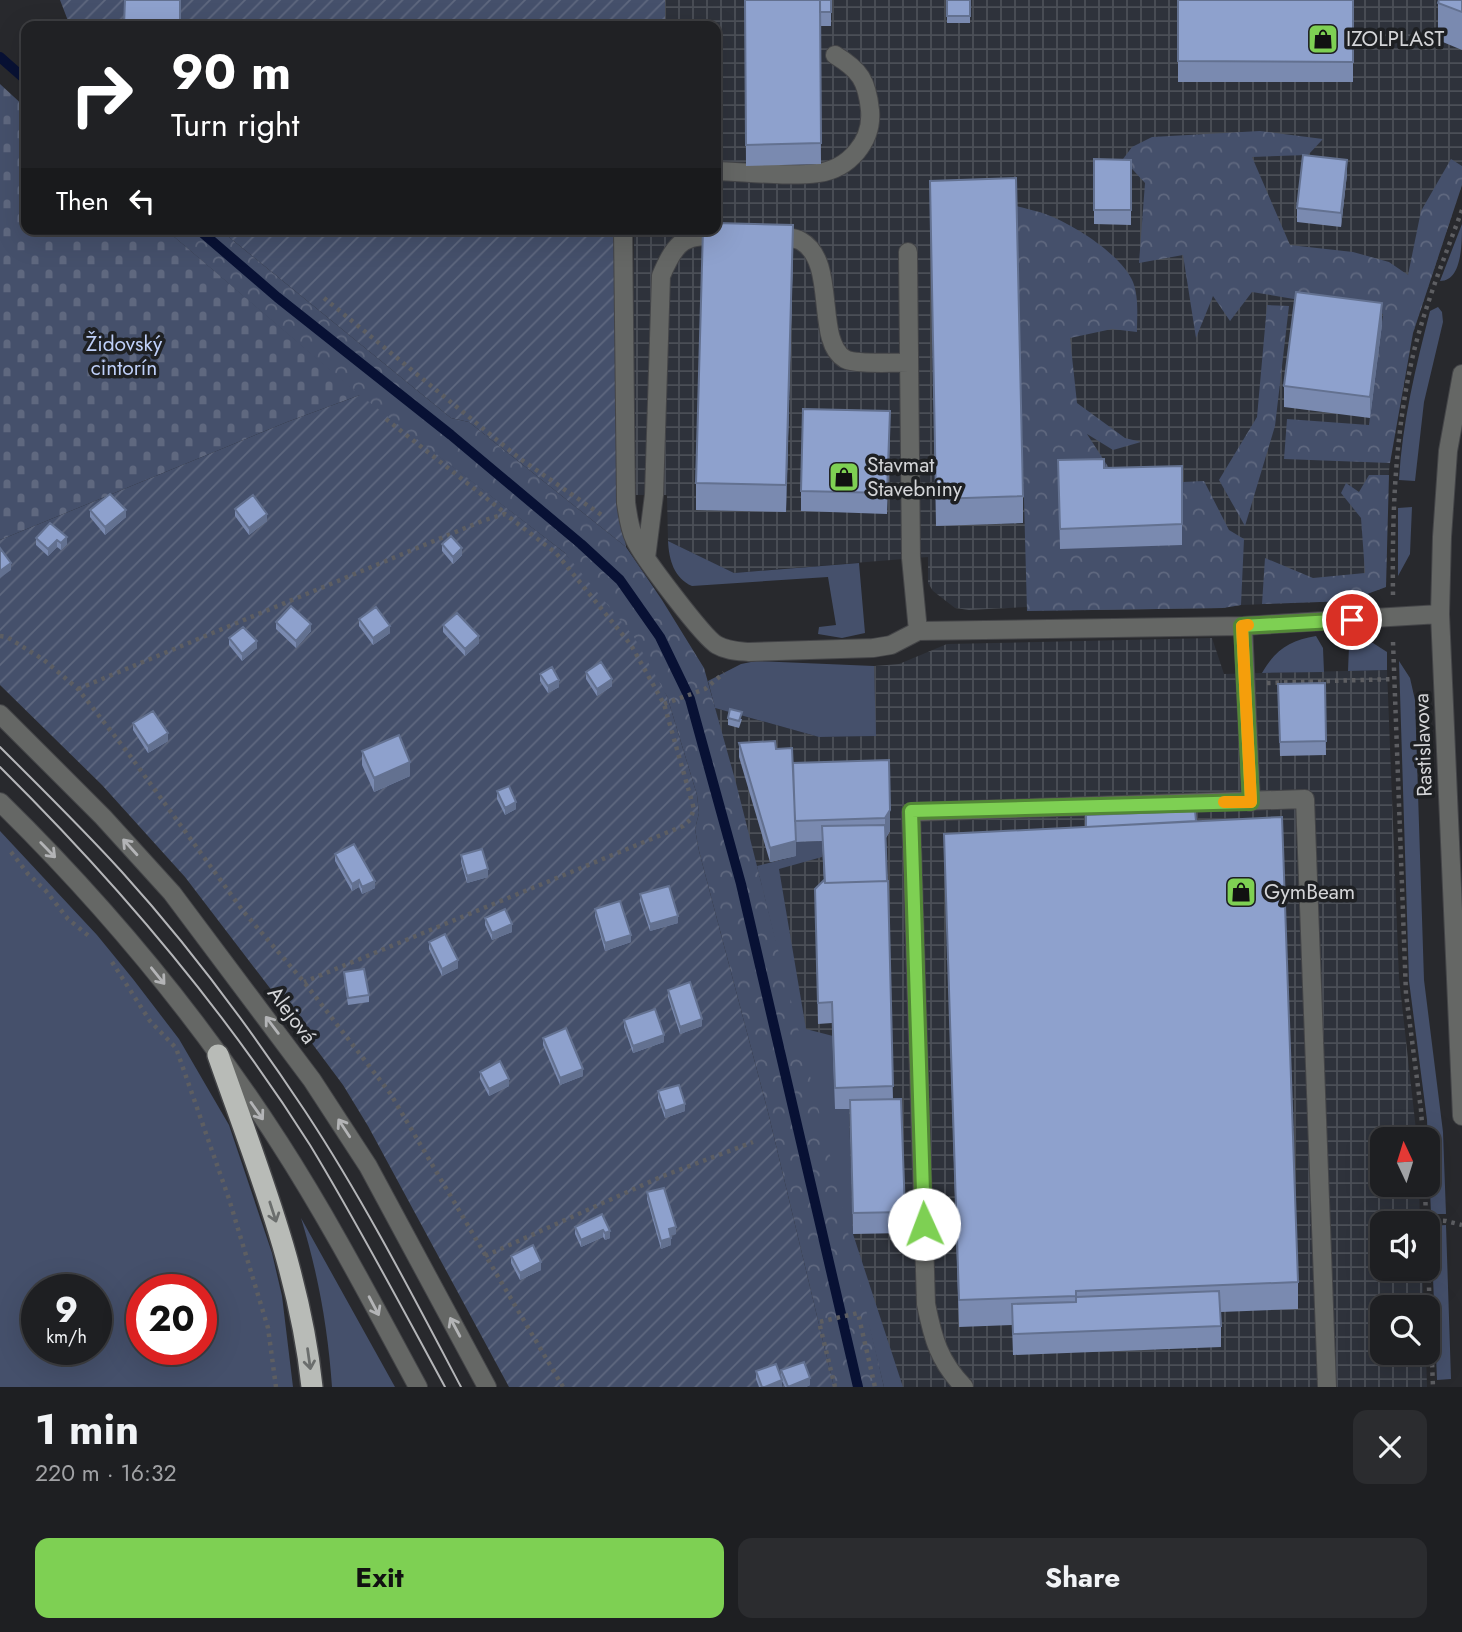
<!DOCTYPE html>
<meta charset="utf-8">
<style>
body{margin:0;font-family:Jost,sans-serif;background:#2b2c2f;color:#f1f3f6;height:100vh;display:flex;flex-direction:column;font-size:26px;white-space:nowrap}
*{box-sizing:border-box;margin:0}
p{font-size:23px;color:#a1a2a5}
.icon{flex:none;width:38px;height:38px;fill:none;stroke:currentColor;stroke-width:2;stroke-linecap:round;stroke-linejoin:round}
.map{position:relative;height:1387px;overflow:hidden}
.side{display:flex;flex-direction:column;background:#1e1f22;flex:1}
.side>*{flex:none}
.banner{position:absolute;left:21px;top:21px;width:700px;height:214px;border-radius:14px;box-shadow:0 7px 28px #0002,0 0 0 2px #3c3d40;background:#202124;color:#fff;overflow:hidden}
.needle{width:46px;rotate:356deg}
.buttons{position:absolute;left:1370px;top:1127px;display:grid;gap:14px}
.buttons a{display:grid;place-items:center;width:70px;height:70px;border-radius:14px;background:#1e1f22;box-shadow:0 7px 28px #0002,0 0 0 2px #3c3d40;font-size:35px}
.speed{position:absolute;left:21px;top:1274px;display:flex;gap:14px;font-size:35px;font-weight:700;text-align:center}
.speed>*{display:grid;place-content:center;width:91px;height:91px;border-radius:50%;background:#1e1f22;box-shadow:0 7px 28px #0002,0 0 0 2px #3c3d40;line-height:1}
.speed small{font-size:18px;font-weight:400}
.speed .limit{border:10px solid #d22;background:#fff;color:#111}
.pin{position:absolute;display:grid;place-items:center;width:60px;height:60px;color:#fff;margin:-30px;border:4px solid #fff;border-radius:50%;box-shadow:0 2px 7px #0007}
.me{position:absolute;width:77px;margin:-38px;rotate:358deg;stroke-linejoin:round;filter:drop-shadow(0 0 5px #0008)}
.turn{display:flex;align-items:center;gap:24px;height:147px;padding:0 35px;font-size:32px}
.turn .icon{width:91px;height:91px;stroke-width:2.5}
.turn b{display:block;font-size:49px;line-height:60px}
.then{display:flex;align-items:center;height:66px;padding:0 35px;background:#0003;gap:14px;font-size:26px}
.round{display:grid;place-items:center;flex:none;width:74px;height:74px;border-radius:14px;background:#2b2c2f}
.overview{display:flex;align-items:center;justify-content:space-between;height:119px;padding:0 35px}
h1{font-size:42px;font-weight:700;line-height:52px}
.action{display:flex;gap:14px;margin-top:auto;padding:14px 35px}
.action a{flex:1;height:80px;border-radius:14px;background:#7ed053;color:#111;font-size:28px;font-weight:700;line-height:80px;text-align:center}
.action a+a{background:#2b2c2f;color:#f1f3f6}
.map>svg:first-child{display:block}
.industrial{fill:url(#industrial-grid)}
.grass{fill:#45506b;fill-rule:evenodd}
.forest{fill:url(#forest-crowns)}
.cemetery{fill:url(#cemetery-stones)}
.garden{fill:url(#garden-furrows)}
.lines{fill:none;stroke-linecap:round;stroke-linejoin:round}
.stream{stroke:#081134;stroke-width:10}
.minor-casing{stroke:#444548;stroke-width:20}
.highway-casing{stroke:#444548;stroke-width:24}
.path{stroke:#5d5e62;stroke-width:4.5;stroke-dasharray:3.5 5;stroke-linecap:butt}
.minor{stroke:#656765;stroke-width:18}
.highway{stroke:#b8bbb7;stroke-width:21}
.tram{stroke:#b4b5b8;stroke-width:2}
.wall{fill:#7a8ab0}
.shaded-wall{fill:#637190}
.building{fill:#8ea1cd;stroke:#637190;stroke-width:2}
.oneway{stroke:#b3b4b6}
.oneway2{stroke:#6b6e6d}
.route-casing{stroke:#528736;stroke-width:18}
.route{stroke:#7ed053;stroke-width:12}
.slow{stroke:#f59e0b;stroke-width:12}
.labels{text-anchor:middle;stroke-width:7;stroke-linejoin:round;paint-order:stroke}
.poi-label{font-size:21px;fill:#d4d5d8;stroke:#1e2023;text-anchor:start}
.park-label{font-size:21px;fill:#bfd0f9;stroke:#1e2023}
.street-label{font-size:21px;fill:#d4d5d8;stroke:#1e2023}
</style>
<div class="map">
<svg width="1462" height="1387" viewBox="0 0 1462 1387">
<defs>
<pattern id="industrial-grid" width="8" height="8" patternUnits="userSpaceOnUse" patternTransform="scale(1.75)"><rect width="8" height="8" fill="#2e323b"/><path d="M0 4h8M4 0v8" fill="none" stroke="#4b4f57"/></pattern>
<pattern id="forest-crowns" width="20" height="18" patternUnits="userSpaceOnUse" patternTransform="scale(1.75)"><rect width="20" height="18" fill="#45506b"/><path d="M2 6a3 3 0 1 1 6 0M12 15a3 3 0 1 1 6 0" fill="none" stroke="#5f687f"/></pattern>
<pattern id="cemetery-stones" width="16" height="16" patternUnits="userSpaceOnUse" patternTransform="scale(1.75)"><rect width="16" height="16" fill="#45506b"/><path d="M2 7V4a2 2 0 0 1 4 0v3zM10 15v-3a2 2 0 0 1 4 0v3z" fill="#5f687f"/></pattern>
<pattern id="garden-furrows" width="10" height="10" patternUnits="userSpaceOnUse" patternTransform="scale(1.75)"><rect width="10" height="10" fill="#45506b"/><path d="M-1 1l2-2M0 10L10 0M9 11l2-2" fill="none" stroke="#5f687f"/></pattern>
</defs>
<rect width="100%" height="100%" fill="#28292d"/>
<path class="industrial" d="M665 0H1462V185L1413 333 1402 386 1392 441 1387 491 1386 587 1348 601 1241 605 1223 608 1027 611V607L969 610 955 608 933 591 928 583V557L733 573 668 541 667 495H633L634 229H716V26H665Z
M1212 638 1224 674 1387 670 1399 978 1417 1139H1382V1185H1419L1420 1223H1382V1269H1422L1424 1307H1382V1353H1426L1427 1387H884L831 1159 715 708 819 737 875 736 874 666 899 664 947 644Z"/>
<path class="grass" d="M1462 224C1462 244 1462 281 1440 281Z
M1438 307 1442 312 1443 322 1424 402 1415 481 1399 480C1402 423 1416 366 1430 311Z
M1412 507 1410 554 1398 576V508Z
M668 541 734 573 859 563 865 633 842 638 818 634 819 627 836 625 828 577 692 586C674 578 669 560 668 541Z
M1316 636 1323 648 1324 672 1262 673C1275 650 1290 640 1316 636Z
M1353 637 1373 643 1387 652V670L1348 671 1349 646Z
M756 661 874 666 876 736 819 737 715 708 708 681 741 664Z
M1399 661 1410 678 1415 700 1424 980 1443 1132 1446 1214H1431L1427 1120 1409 981Z
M0 831 97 935 133 979 179 1039 229 1125 272 1253 282 1296 293 1387H0ZM37 1290H96V1349H37ZM142 1290H201V1349H142Z
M822 841V857L779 869 806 1029 833 1036 836 1109H849L853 1234 903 1387H884L757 866 796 856 795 842Z
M301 1218 395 1387H332C328 1329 318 1273 301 1218Z
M1446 1225 1451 1379 1437 1380 1431 1226Z"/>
<path class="forest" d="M1260 131 1323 139 1308 155 1252 157 1290 245 1353 252 1389 262 1408 275 1421 211 1451 159 1462 166V185L1413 333 1390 463 1284 459 1287 419 1369 425 1383 314 1252 292 1230 321 1213 296 1196 338 1183 255 1139 263 1145 183 1123 159 1132 147 1152 137Z
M1016 206C1027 209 1038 211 1048 215 1074 225 1122 255 1133 282 1139 297 1137 316 1137 332L1112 329 1070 338 1077 403 1125 438 1141 442 1113 450 1087 434 1120 485 1204 481 1229 530 1244 539 1241 605 1223 608 1027 611Z
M165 229H219L451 418 469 422 626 547 662 600 704 668 736 783 831 1159 884 1387H834L768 1112 699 851 695 829 699 813 697 795 667 696 565 553 360 396Z
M1267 305 1289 306 1275 426 1245 526 1219 480 1257 417Z
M1369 475H1389L1386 587 1348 601 1262 604 1265 558 1313 578 1365 573 1361 518 1341 493 1346 483 1359 492Z"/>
<path class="cemetery" d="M0 84 26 108V229H165L360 395 287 422 0 540Z"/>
<path class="garden" d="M60 0H665V26H70Z
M219 229H616L621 497 626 547 469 422 451 418Z
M360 395 565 553 634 637 667 696 697 795 699 813 695 829 699 851 768 1112 834 1387H509L368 1126 343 1085 311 1042 185 877 102 785 0 685V540L287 422Z"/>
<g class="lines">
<path class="stream" d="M0 57 26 80
M198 229 277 297 451 435 581 544 620 580 660 637 690 699 741 884 858 1387"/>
<g class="minor-casing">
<path id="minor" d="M716 171C746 172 789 177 818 173 849 169 873 141 870 110 867 81 860 70 835 55
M623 229 626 503C628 515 629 528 635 540 642 556 704 638 717 645 727 651 738 651 749 652L873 648 891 645 918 631 1243 626 1440 614
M770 237C780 237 792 236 801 241 838 262 814 341 845 359 856 365 895 362 909 363
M908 252 911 558 918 631
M1462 374 1448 451 1442 537 1440 614 1462 1116
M646 558 654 495 661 276C677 238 685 235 724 236
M1243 626 1251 802
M0 714 103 817 172 893 312 1080 368 1166 487 1387
M0 802C105 905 199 1018 279 1142 330 1221 373 1304 418 1387
M964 1387C939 1361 933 1339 926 1304L911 812 1305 799 1327 1387"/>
</g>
<g class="highway-casing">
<path id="highway" d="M218 1055C256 1164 300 1271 312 1387"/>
</g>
<path class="path" d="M324 298 519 458 603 516
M386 419 505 513
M1393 595C1392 512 1395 431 1414 351 1426 303 1445 256 1462 210
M0 636 7 637 44 660 78 689 128 753 243 911 304 982 390 1093 563 1387
M1393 642 1406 994 1421 1110 1423 1139
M1267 683 1394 679
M78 689 482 521 505 514 556 553 631 645 664 704 694 809 690 820 683 826 304 982
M664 704 705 689 724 673
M11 852 28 874 46 891 68 919 90 937
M112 962 150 1021 176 1048 229 1199 268 1328 276 1387
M1425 1185 1426 1223
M1426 1220 1446 1221 1462 1225
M485 1256 663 1176 753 1142
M1428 1262 1433 1387
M835 1387 819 1322 858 1313 875 1387"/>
<use href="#minor" class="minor"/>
<use href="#highway" class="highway"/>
<path class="tram" d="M0 747C41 788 83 829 122 872 189 946 250 1028 305 1111 363 1199 412 1294 461 1387
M0 767C116 882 223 1007 310 1145 358 1224 401 1306 445 1387"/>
</g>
<path class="wall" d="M745 0H831V26H820L821 164 746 166Z
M947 0H970V23H947Z
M1178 0H1353V82H1178Z
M1462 0V50L1438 40V3Z
M1094 159 1131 160V225L1094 224Z
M1347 174 1341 227 1297 222V208Z
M930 181 1023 496V523L936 526Z
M793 252 786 512 696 510V483Z
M1382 324 1370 418 1284 407V386Z
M890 432 887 514 801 511V491Z
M1058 460 1104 468 1182 466V545L1060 549Z
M235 509 267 521 249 535 235 516Z
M90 510 126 517 105 535 90 517Z
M50 523 67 544 61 550 57 547 48 556 36 545V538Z
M442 544 462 555 453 564 442 551Z
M359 619 390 633 373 645 359 626Z
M276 622 311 631 296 648 276 629Z
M443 625 479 643 465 656 443 632Z
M229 638 257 648 242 661 229 645Z
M586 672 612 686 597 696 586 679Z
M540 674 559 687 548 693 540 681Z
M1325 683 1326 755 1280 756 1278 684Z
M728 718 742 719 739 728 728 725Z
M133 723 168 741 148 753 133 730Z
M739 743 793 767 889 760 890 831 886 838 893 1099 905 1212V1233L853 1234 850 1109H835L832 1023 818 1024 815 889 824 881 822 841 796 842V856L770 862 739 757Z
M362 751 410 776 374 792 362 765Z
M497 791 516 809 505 815 497 799Z
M1196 821 1298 1282V1309L1221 1312V1347L1013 1355 1012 1325 959 1327 944 834Z
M335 854 375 888 362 894 359 887 352 891 335 861Z
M461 855 488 877 467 883 461 862Z
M640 894 678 923 650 931 640 901Z
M595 909 631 942 605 951 595 916Z
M485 918 512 932 492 940 485 925Z
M429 942 458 968 442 976 429 949Z
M344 972 369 995V1002L348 1005 344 979Z
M668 990 702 1026 680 1034 668 997Z
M624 1020 664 1042 633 1053 624 1027Z
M543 1038 583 1076 560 1085 543 1045Z
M480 1072 509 1086 489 1096 480 1079Z
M658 1091 685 1111 665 1118 658 1098Z
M647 1192 676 1234 670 1235 671 1245 661 1249 647 1199Z
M602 1214 610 1238 605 1240 603 1237 581 1247 575 1234V1227Z
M511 1256 541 1270 520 1280 511 1263Z
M781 1370 810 1385 806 1387H785L782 1381V1387H759L756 1379V1371L781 1377Z"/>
<path class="shaded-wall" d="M1347 160V174L1341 227V213Z
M793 225V252L786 512V485Z
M1382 303V324L1370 418V397Z
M126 510V517L105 535V527Z
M267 514V521L249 535V528Z
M67 537V544L61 550V543Z
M57 540V547L48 556V549Z
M462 548V555L453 564V557Z
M11 563V570L0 578V571Z
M311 624V631L296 648V641Z
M390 626V633L373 645V638Z
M479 636V643L465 656V649Z
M257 641V648L242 661V654Z
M612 679V686L597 696V689Z
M559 680V687L548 693V686Z
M168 733V741L148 753V746Z
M410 762V776L374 792V778Z
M516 802V809L505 815V808Z
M890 810V831L885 839V818Z
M796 841V856L770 862V848Z
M488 869V877L467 883V876Z
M359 880V887L352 891V884Z
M375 881V888L362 894V887Z
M678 916V923L650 931V924Z
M512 924V932L492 940V933Z
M631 935V942L605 951V943Z
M458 960V968L442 976V969Z
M702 1019V1026L680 1034V1027Z
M664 1035V1042L633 1053V1046Z
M583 1069V1076L560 1085V1078Z
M509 1079V1086L489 1096V1089Z
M685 1104V1111L665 1118V1111Z
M676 1227V1234L669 1236V1229Z
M603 1230V1237L581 1247V1240Z
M610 1231V1238L605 1240V1233Z
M671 1238V1245L661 1249V1241Z
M541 1262V1270L520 1280V1273Z
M810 1378V1385L806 1387H788Z
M782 1380V1387H765Z"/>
<path class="building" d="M125 0H180V26H124Z
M745 0H820L821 143 746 145Z
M820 0H831V12H820Z
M947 0H970V16H947Z
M1178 0H1353V62L1178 61Z
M1439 0H1462V12L1438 3Z
M1303 155 1347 160 1341 213 1297 208Z
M1094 159 1131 160V210H1094Z
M1016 178 1023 496 936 499 930 181Z
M716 223 793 225 786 485 696 483 703 229H716Z
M1296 292 1382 303 1370 397 1284 386Z
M803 409 890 411 887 493 801 491Z
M1104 459V468L1182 466V524L1060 529 1058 460Z
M110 494 126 510 105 527 90 510Z
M253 495 267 514 249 528 235 509Z
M50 523 67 537 61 543 57 540 48 549 36 538Z
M451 536 462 548 453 557 442 544Z
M0 548 11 563 0 571Z
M291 606 311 624 296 641 276 622Z
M376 607 390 626 373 638 359 619Z
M457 613 479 636 465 649 443 625Z
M243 627 257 641 242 654 229 638Z
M601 662 612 679 597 689 586 672Z
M552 667 559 680 548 686 540 674Z
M1325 683 1326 741 1280 742 1278 684Z
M730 709 742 712 739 721 728 718Z
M153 711 168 733 148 746 133 723Z
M399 735 410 762 374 778 362 751Z
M775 741 776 749 792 748 796 841 770 848 739 743Z
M889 760 890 810 885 818 795 821 793 763Z
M509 786 516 802 505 808 497 791Z
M1195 811 1196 821 1086 827V815Z
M1282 817 1298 1282 1076 1291V1296L959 1300 944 834Z
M885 825 887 881 825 883 822 826Z
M354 844 375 881 362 887 359 880 352 884 335 854Z
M482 849 488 869 467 876 461 855Z
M824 880 825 883 888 881 893 1086 835 1088 832 1002 818 1003 815 889Z
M669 886 678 916 650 924 640 894Z
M620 901 631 935 605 943 595 909Z
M505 909 512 924 492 933 485 918Z
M445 934 458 960 442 969 429 942Z
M364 969 369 995 348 998 344 972Z
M690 982 702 1019 680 1027 668 990Z
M655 1009 664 1035 633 1046 624 1020Z
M566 1028 583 1069 560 1078 543 1038Z
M500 1061 509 1079 489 1089 480 1072Z
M679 1085 685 1104 665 1111 658 1091Z
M901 1099 905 1212 853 1213 850 1100Z
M664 1188 676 1227 669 1229 671 1238 661 1241 647 1192Z
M602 1214 610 1231 605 1233 603 1230 581 1240 575 1227Z
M533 1245 541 1262 520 1273 511 1256Z
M1219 1291 1221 1326 1013 1334 1012 1304 1076 1302V1297Z
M804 1362 810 1378 788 1387 781 1370Z
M776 1364 782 1380 765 1387H762L756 1371Z"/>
<defs><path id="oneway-shaft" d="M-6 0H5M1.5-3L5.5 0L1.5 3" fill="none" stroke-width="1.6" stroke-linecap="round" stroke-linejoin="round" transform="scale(1.75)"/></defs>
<g class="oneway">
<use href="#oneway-shaft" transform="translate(130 847) rotate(-132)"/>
<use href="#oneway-shaft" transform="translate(48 850) rotate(46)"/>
<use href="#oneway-shaft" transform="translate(158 976) rotate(51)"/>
<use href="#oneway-shaft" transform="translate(272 1025) rotate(-127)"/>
<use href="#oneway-shaft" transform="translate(257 1111) rotate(55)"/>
<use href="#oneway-shaft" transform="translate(344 1128) rotate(-123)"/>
<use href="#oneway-shaft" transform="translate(374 1306) rotate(62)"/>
<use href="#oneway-shaft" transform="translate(455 1327) rotate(-118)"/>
</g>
<g class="oneway2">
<use href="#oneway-shaft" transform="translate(273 1212) rotate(72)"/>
<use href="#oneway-shaft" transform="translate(309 1359) rotate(82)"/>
</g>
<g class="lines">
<g class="route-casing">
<path id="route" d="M924 1224 911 811 1251 802 1242 626 1352 620"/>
</g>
<use href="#route" class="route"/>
<path class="slow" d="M1224 802H1251L1242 626 1248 625"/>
</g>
<defs>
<g id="shop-square" transform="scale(1.575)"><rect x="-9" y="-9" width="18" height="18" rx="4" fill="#7ed053" stroke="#1e2023"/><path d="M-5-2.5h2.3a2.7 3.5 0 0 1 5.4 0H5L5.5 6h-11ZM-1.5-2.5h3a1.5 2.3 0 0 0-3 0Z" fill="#111"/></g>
</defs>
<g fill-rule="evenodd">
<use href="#shop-square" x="1323" y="39"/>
<use href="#shop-square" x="844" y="477"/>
<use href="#shop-square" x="1241" y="892"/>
</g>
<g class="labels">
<g class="poi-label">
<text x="1346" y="46">IZOLPLAST</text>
<text x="867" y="472">Stavmat<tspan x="867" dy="24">Stavebniny</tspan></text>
<text x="1264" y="899">GymBeam</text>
</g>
<g class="park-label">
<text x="124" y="351">Židovský<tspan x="124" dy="24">cintorín</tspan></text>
</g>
<g class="street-label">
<text transform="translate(1423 745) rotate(-92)" y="7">Rastislavova</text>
<text transform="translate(292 1015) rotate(53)" y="7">Alejová</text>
</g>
</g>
</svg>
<div class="buttons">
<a><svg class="needle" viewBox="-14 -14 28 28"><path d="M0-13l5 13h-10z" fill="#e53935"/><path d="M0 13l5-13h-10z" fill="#a1a2a5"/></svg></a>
<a><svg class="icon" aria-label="sound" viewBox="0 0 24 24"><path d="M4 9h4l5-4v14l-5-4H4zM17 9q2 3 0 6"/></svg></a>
<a><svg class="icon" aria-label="search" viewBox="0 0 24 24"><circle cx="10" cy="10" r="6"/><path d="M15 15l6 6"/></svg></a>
</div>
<div class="speed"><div>9<small>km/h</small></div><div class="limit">20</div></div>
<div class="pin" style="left:1352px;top:620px;background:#d93025"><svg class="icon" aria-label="arrive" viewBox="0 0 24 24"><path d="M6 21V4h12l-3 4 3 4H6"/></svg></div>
<svg class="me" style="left:924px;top:1224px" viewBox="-20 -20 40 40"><circle r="19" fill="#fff"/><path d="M0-13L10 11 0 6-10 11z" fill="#7ed053"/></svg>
<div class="banner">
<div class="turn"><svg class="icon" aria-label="right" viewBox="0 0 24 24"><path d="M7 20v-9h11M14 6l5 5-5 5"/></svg><div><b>90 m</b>Turn right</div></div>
<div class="then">Then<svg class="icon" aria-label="left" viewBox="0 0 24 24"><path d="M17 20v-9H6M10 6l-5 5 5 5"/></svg></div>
</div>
</div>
<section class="side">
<div class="overview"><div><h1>1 min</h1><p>220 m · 16:32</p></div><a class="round"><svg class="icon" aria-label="close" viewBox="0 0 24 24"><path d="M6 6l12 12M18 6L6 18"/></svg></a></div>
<div class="action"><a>Exit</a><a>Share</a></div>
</section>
